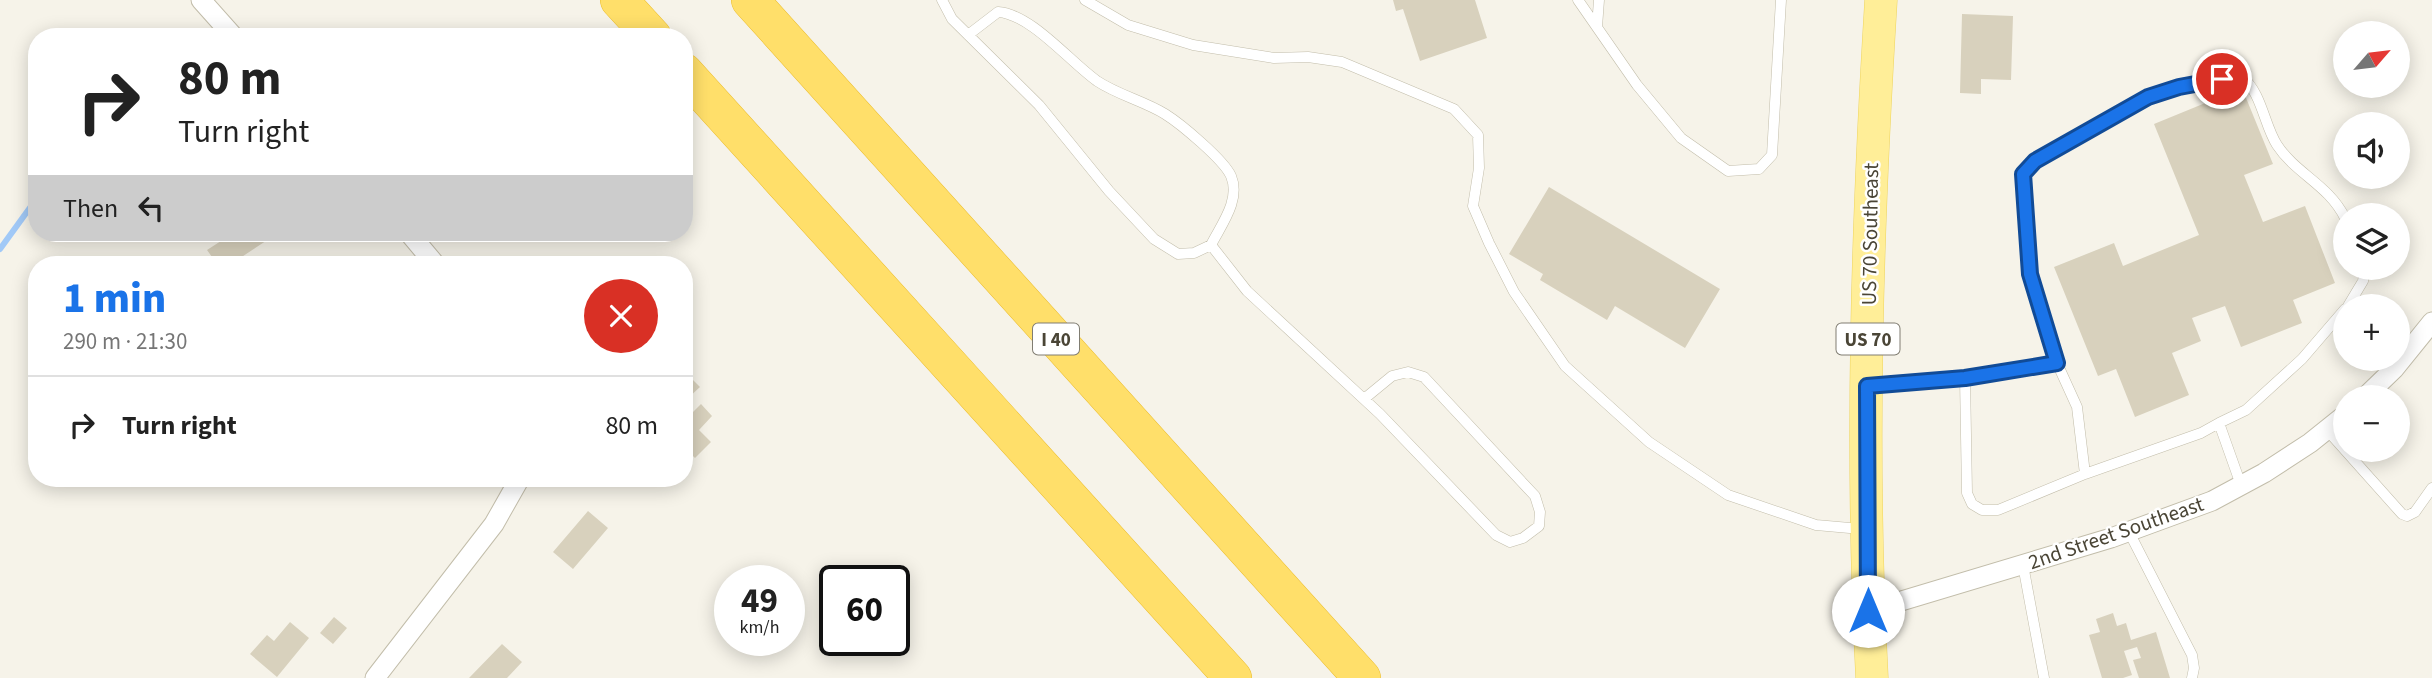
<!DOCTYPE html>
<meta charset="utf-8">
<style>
body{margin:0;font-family:"Source Sans 3",sans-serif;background:#f2f2f2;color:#222;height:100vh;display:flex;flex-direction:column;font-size:26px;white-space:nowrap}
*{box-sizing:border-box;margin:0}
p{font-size:23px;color:#767676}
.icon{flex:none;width:38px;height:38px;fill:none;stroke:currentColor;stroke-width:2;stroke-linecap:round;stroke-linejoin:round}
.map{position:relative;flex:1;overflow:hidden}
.side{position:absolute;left:28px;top:256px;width:665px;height:231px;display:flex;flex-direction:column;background:#fff;border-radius:28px;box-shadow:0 4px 18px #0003}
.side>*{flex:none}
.guide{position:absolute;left:28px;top:28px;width:665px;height:214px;border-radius:28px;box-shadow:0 4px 18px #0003;background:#fff;color:#222;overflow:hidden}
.needle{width:46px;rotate:62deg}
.controls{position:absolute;left:2333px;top:21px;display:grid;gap:14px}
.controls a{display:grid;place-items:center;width:77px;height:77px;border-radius:50%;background:#fff;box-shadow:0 4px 18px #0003;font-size:35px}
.speed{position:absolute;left:714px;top:565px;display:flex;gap:14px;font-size:35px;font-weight:700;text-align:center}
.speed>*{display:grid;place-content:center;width:91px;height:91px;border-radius:50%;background:#fff;box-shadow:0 4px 18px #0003;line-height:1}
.speed small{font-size:18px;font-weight:400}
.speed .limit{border:4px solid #111;border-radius:10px;background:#fff;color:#111}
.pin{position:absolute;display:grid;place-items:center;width:60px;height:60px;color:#fff;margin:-30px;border:4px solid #fff;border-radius:50%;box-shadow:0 2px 7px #0007}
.me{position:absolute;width:77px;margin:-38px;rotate:0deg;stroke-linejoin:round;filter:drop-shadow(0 0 5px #0008)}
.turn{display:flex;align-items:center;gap:24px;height:147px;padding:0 35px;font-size:32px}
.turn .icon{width:91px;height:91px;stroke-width:2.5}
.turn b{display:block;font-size:49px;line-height:60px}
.then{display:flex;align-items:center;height:66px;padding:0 35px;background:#0003;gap:14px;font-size:26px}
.round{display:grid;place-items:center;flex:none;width:74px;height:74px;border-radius:37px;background:#f2f2f2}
.headline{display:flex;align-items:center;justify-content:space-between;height:119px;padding:0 35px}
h1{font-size:42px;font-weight:800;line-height:52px;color:#1a73e8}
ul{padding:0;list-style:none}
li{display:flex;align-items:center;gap:21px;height:98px;padding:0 35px;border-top:2px solid #e0e0e0}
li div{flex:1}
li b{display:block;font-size:26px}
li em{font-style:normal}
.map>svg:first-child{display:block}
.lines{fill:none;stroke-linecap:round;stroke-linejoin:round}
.stream{stroke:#a1c9f7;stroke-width:6}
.building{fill:#d8d1bd}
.service-casing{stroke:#c2bdaa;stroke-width:11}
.minor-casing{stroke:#c2bdaa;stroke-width:21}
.primary-casing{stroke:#eed45e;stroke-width:33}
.motorway-casing{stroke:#ebbc2d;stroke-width:38}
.service{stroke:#fff;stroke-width:10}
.minor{stroke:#fff;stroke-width:19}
.primary{stroke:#ffee98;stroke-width:32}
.motorway{stroke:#ffdf6a;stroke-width:37}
.route-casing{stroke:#114b97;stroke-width:18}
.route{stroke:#1a73e8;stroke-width:12}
.labels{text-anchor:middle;stroke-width:5;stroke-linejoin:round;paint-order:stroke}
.shield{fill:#fff;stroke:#807d72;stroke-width:2}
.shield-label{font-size:19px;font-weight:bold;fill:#4a4536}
.street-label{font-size:21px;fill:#4a4536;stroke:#fff}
</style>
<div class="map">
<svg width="2432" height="678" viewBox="0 0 2432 678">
<rect width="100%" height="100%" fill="#f6f3e9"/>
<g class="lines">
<path class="stream" d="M0 249 37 198"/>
</g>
<path class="building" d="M1393 0H1475L1487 38 1420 61 1403 9 1396 11Z
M1962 14 2013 16 2011 80 1981 79V94L1960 93Z
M2242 88 2273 164 2244 175 2263 222 2305 206 2335 283 2293 300 2302 323 2241 347 2225 306 2192 318 2201 341 2172 353 2189 395 2135 417 2116 369 2098 376 2054 267 2114 243 2123 266 2199 235 2154 124Z
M1549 187 1720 289 1685 348 1615 306 1607 320 1540 280 1543 274 1509 254Z
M216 233H269L272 237 231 264H217L207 250 221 241Z
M684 371 700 387 686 400 684 398Z
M701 404 712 416 699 430 711 442 695 458 684 447V421Z
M588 511 608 528 573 569 553 552Z
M2113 613 2117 626 2126 623 2131 640 2156 632 2170 678H2139L2133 660 2141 658 2137 647 2124 651 2132 675 2123 678H2102L2089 635 2100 632 2096 619Z
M334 617 347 628 333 644 320 633Z
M290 622 309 638 277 677 250 654 267 635 274 641Z
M502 644 522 662 507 678H469Z"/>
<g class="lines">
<g class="service-casing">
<path id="service" d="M942 0 952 19 1039 105 1109 191 1154 239 1178 254 1194 253 1211 245C1221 225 1241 200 1231 176 1224 160 1181 124 1165 114 1144 101 1118 95 1097 81 1069 61 1031 14 998 12L968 35
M1085 0 1128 25 1193 45 1274 58 1308 57 1342 62 1454 109 1478 135 1479 168 1473 206 1489 243 1514 292 1565 366 1649 442 1728 495 1816 525 1861 529
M1578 0 1637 85 1681 138 1728 171 1759 169 1772 155 1781 0
M1597 27 1599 0
M1211 245 1247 291 1380 414 1496 535 1510 542 1523 538 1539 526 1540 512 1535 496 1424 377 1408 372 1392 376 1364 399
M2348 306 2363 281 2365 268
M1965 378 2058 363
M1871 386 1965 378 1967 493 1972 504 1982 510H1998L2085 474 2201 433 2219 423 2241 485
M2219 423 2246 410 2302 359 2345 309
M2327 430 2402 514 2407 516 2415 512 2432 488
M2085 474 2077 407 2052 352 2030 274 2023 175 2035 161 2148 97 2179 87 2242 77C2262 93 2264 125 2277 145 2296 174 2329 185 2345 218
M2129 532 2192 655 2194 668 2192 678
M2023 565 2044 678"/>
</g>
<g class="minor-casing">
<path id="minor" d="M201 0 234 37
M409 233 435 264
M2365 397 2394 369 2432 322
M1868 611 2111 538 2212 501 2264 473 2310 443 2345 415
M375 678 494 524 520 478"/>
</g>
<g class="primary-casing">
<path id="primary" d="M1872 678C1860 453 1867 225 1881 0"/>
</g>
<g class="motorway-casing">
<path id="motorway" d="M619 0 653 37
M750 0 1362 678
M684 72 1233 678"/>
</g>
<use href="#service" class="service"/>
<use href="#minor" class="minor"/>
<use href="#primary" class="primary"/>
<use href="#motorway" class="motorway"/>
</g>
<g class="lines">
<g class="route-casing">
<path id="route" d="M1868 611 1867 386 1965 378 2057 363 2030 274 2023 174 2035 161 2148 97 2179 87 2222 79"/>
</g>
<use href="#route" class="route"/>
</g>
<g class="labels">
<g class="shield">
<rect x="1033" y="323.5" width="46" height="31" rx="5"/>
<rect x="1836.5" y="323.5" width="63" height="31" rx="5"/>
</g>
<g class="shield-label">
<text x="1056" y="346">I 40</text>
<text x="1868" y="346">US 70</text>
</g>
<g class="street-label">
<text transform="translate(1870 234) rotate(-89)" y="7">US 70 Southeast</text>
<text transform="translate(2116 533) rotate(-19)" y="7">2nd Street Southeast</text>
</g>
</g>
</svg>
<div class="controls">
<a><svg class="needle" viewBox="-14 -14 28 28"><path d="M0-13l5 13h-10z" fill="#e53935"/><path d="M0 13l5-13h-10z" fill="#767676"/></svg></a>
<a><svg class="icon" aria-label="sound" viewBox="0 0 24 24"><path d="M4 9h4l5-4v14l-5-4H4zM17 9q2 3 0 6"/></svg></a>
<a><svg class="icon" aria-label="layers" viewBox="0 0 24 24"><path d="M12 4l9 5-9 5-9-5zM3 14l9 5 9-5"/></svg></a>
<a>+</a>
<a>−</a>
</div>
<div class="speed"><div>49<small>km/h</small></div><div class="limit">60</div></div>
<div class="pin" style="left:2222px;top:79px;background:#d93025"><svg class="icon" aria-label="arrive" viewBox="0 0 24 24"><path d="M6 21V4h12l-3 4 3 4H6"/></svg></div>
<svg class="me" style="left:1868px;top:611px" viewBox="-20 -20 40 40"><circle r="19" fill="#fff"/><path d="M0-13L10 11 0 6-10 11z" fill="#1a73e8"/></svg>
<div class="guide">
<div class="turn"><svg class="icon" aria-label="right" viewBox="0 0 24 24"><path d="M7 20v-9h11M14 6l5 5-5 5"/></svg><div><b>80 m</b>Turn right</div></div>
<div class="then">Then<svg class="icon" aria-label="left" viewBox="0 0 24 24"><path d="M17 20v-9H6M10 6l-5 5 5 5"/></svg></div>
</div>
<section class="side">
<div class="headline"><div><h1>1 min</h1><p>290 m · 21:30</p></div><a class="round" style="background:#d93025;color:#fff"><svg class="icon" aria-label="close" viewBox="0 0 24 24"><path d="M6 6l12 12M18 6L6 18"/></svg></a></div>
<ul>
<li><svg class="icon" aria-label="right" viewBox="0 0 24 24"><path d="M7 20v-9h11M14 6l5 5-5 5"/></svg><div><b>Turn right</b></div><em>80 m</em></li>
</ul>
</section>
</div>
